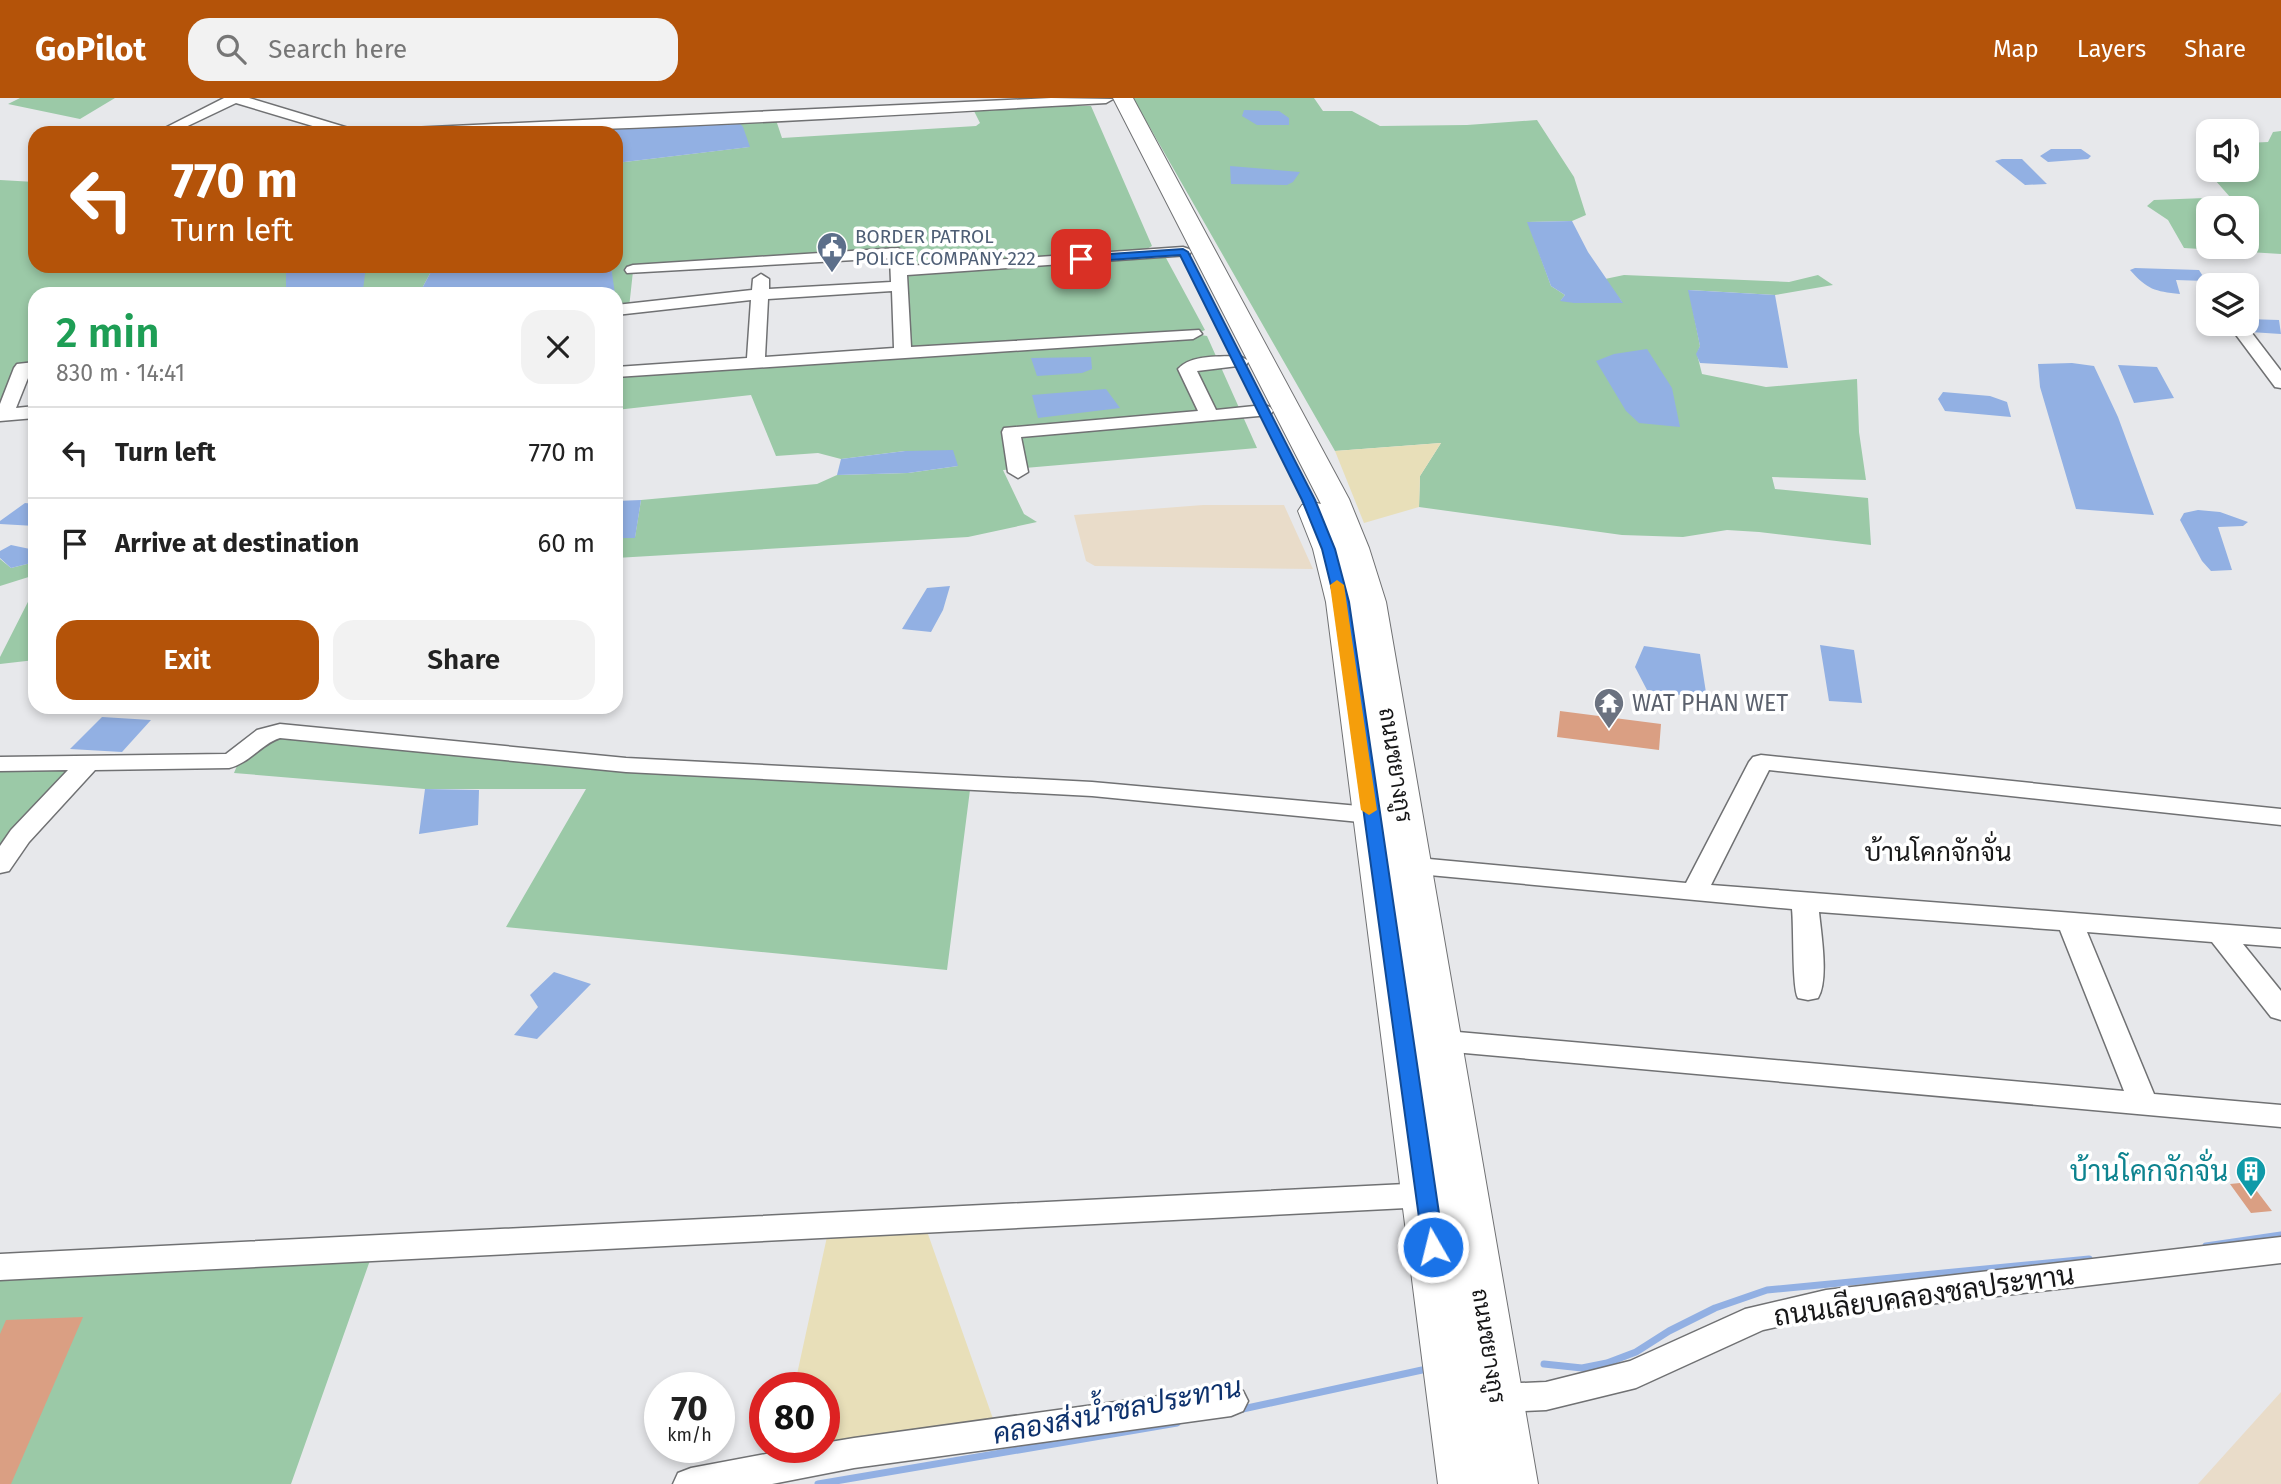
<!DOCTYPE html>
<meta charset="utf-8">
<style>
body{margin:0;font-family:"Fira Sans",Sarabun,sans-serif;background:#f2f2f2;color:#222;height:100vh;display:flex;flex-direction:column;font-size:26px;white-space:nowrap}
*{box-sizing:border-box;margin:0}
p{font-size:23px;color:#767676}
.icon{flex:none;width:38px;height:38px;fill:none;stroke:currentColor;stroke-width:2;stroke-linecap:round;stroke-linejoin:round}
.map{position:relative;flex:1;overflow:hidden}
.details{position:absolute;left:28px;top:189px;width:595px;height:427px;display:flex;flex-direction:column;background:#fff;border-radius:21px;box-shadow:0 4px 10px #0003}
.details>*{flex:none}
.guide{position:absolute;left:28px;top:28px;width:595px;height:147px;border-radius:21px;box-shadow:0 4px 10px #0003;background:#b45309;color:#fff;overflow:hidden}
.controls{position:absolute;left:2196px;top:21px;display:grid;gap:14px}
.controls a{display:grid;place-items:center;width:63px;height:63px;border-radius:14px;background:#fff;box-shadow:0 4px 10px #0003;font-size:35px}
.speed{position:absolute;left:644px;top:1274px;display:flex;gap:14px;font-size:35px;font-weight:700;text-align:center}
.speed>*{display:grid;place-content:center;width:91px;height:91px;border-radius:50%;background:#fff;box-shadow:0 4px 10px #0003;line-height:1}
.speed small{font-size:18px;font-weight:400}
.speed .limit{border:10px solid #d22;background:#fff;color:#111}
.pin{position:absolute;display:grid;place-items:center;width:60px;height:60px;color:#fff;margin:-30px;border-radius:14px;box-shadow:0 4px 10px #0006}
.me{position:absolute;width:77px;margin:-38px;rotate:352deg;stroke-linejoin:round;filter:drop-shadow(0 0 5px #0008)}
.turn{display:flex;align-items:center;gap:24px;height:147px;padding:0 28px;font-size:32px}
.turn .icon{width:91px;height:91px;stroke-width:2.5}
.turn b{display:block;font-size:49px;line-height:60px}
.round{display:grid;place-items:center;flex:none;width:74px;height:74px;border-radius:21px;background:#f2f2f2}
.head{display:flex;align-items:center;justify-content:space-between;height:119px;padding:0 28px}
h1{font-size:42px;font-weight:600;line-height:52px;color:#1e9e55}
.action{display:flex;gap:14px;margin-top:auto;padding:14px 28px}
.action a{flex:1;height:80px;border-radius:21px;background:#b45309;color:#fff;font-size:28px;font-weight:600;line-height:80px;text-align:center}
.action a+a{background:#f2f2f2;color:#222}
ul{padding:0;list-style:none}
li{display:flex;align-items:center;gap:21px;height:91px;padding:0 28px;border-top:2px solid #e0e0e0}
li div{flex:1}
li b{display:block;font-size:26px}
li em{font-style:normal}
header{display:flex;align-items:center;gap:42px;box-sizing:border-box;height:98px;padding:0 35px;background:#b45309;color:#fff}
header strong{font-size:33px}
nav{display:flex;gap:38px;margin-inline-start:auto;font-size:24px}
.search{width:490px;height:63px;background:#f2f2f2;display:flex;align-items:center;gap:18px;box-sizing:border-box;padding:0 24px;border-radius:21px;color:#767676;font-size:26px}
.map>svg:first-child{display:block}
.commercial{fill:#e9dcc9}
.green{fill:#9bc9a7;fill-rule:evenodd}
.sand{fill:#e8dfb9}
.water{fill:#92b0e3}
.lines{fill:none;stroke-linecap:round;stroke-linejoin:round}
.stream{stroke:#92b0e3;stroke-width:7}
.building{fill:#da9f83}
.minor-casing{stroke:#707173;stroke-width:3}
.highway-casing{stroke:#707173;stroke-width:2}
.minor{fill:#fff;fill-rule:evenodd}
.highway{fill:#fff;fill-rule:evenodd}
.route{fill:#1a73e8;stroke:#114b97;stroke-width:2}
.slow{fill:#f59e0b}
.labels{text-anchor:middle;stroke-width:7;stroke-linejoin:round;paint-order:stroke}
.far-service-label{font-size:19px;fill:#4e5e75;stroke:#fff;text-anchor:start}
.worship-label{font-size:23px;fill:#5b616d;stroke:#fff;text-anchor:start}
.street-label{font-size:23px;fill:#171718;stroke:#fff}
.quarter-label{font-size:26px;fill:#171718;stroke:#fff}
.near-culture-label{font-size:28px;fill:#0d838f;stroke:#fff;text-anchor:end}
.near-street-label{font-size:28px;fill:#171718;stroke:#fff}
.near-water-label{font-size:28px;font-style:italic;fill:#0e326d;stroke:#fff}
</style>
<header>
<strong>GoPilot</strong>
<div class="search"><svg class="icon" aria-label="search" viewBox="0 0 24 24"><circle cx="10" cy="10" r="6"/><path d="M15 15l6 6"/></svg>Search here</div>
<nav><a>Map</a><a>Layers</a><a>Share</a></nav>
</header>
<div class="map">
<svg width="2281" height="1386" viewBox="0 0 2281 1386">
<rect width="100%" height="100%" fill="#e7e8eb"/>
<path class="commercial" d="M1203 407H1284L1313 471 1095 468 1086 463 1074 417Z
M2281 1294V1386H2198Z"/>
<path class="green" d="M20 0H115L80 21 8 6Z
M1133 0H1314L1323 13H1352L1380 28 1467 27 1537 22 1574 79 1586 117 1572 123 1528 124 1551 188 1565 197 1561 202 1622 204 1605 181 1624 177 1789 184 1818 177 1833 187 1775 197 1689 192 1700 248 1697 256 1702 276 1766 289 1857 281 1859 334 1866 382 1772 379 1775 391 1868 400 1871 447 1759 434 1727 432 1683 439 1622 437 1419 409 1420 378 1441 345 1335 353Z
M971 7 1091 8 1152 148 1134 158 1166 160 1205 232 1195 236 1207 238 1257 350 1003 372 1024 416 1037 424 968 439 616 460V440L635 439 641 402 817 386 837 377 908 375 958 368 905 353 841 361 818 355 776 358 751 297 616 312V274L903 255 898 156 633 173 629 210 616 212C616 197 611 184 611 168H616V65L749 49 736 21 775 19 782 40 976 28 980 25Z
M2281 33V156L2184 150 2168 122 2147 108 2154 102 2230 99 2215 82 2240 80 2227 72H2247V45L2268 44 2273 34ZM2208 110H2247V149H2208Z
M0 82 35 84V168H434L419 196H35V269L23 270 0 317Z
M0 461 11 470 35 464V477L0 488Z
M35 490V562L0 566V559Z
M264 636 971 684 947 872 506 829 586 691H425L234 675 241 658Z
M89 664 0 767V666Z
M374 1151 291 1386H0V1169Z"/>
<path class="sand" d="M1441 345 1420 378 1419 409 1364 425 1335 353Z
M922 1119 998 1335 776 1370 780 1349H824V1290H794L830 1125Z"/>
<path class="water" d="M1244 12 1279 13 1289 20V27H1257L1242 18Z
M736 21 743 29 750 49 616 65V35H435Z
M2051 51H2081L2091 58 2088 61 2048 64 2040 58Z
M2002 61H2022L2047 86 2025 87 1995 63Z
M1230 68 1300 74 1293 84 1287 87 1231 86Z
M1572 123 1588 154 1623 205H1574L1560 203 1565 197 1551 188 1527 124Z
M366 168 363 192 335 196H286V174Z
M434 168H611L615 196H419Z
M2135 170 2199 172 2206 183 2176 182 2180 196C2154 193 2148 192 2130 172Z
M1688 192 1775 197 1788 270 1700 265 1696 256 1700 248Z
M2247 221 2279 222 2281 236 2250 234 2244 226H2247Z
M1647 251 1672 290 1680 329 1639 325 1626 313 1596 263 1614 256Z
M1091 259 1092 271 1082 275 1037 278 1031 260Z
M2072 265 2094 268 2118 319 2154 417 2076 411 2040 289 2038 266Z
M2118 267 2157 269 2174 300 2134 305Z
M1106 291 1120 310 1038 320 1032 297Z
M1943 294 1990 298 2007 304 2011 319 1945 313 1938 301Z
M953 352 958 368 908 375 837 377 841 361 905 353Z
M641 402 635 440H616V403Z
M25 405 35 406V428L0 426V423Z
M2198 412 2220 414 2248 424 2243 428 2218 429 2232 472 2211 473 2202 463 2180 422 2184 415Z
M11 447 30 451 35 464 11 470 0 460V453Z
M950 488 943 512 931 534 902 531 927 490Z
M1820 547 1854 552 1862 605 1829 603Z
M1644 548 1700 556 1707 601 1647 592 1635 569Z
M102 619 151 622 122 654 70 651Z
M425 691 479 692 478 727 419 736Z
M554 874 591 886 537 941 514 937 538 909 530 897Z"/>
<g class="lines">
<path class="stream" d="M2206 1148 2281 1137
M1544 1266 1582 1270 1607 1265 1636 1254 1669 1233 1715 1210 1767 1192 2089 1161
M1238 1312 1422 1272
M818 1386 1177 1325"/>
</g>
<path class="building" d="M1560 613 1661 626 1659 652 1557 639Z
M2250 1084 2272 1113 2251 1115 2230 1086Z
M83 1219 11 1386H0V1236L6 1222Z"/>
<g class="lines">
<g class="minor-casing">
<path id="minor" d="M224 0H249L355 32 357 35H336L236 5 173 35H155Z
M1051 0 1113 1 1106 5C865 18 624 35 383 35L390 31Z
M1183 149 1189 151 1191 154 1189 157 907 177 911 249 1199 232 1202 236 1193 241 616 279V269L747 260 751 202 616 217V207L752 192 753 181 761 176 769 181V191L891 184 890 160 627 175 625 172 627 169 633 167 898 150 906 155 907 168ZM892 193 894 250 765 259 768 201Z
M2228 226H2245L2281 273V290L2275 289Z
M1240 258 1249 263 1246 267 1197 273 1216 312 1264 307 1270 309 1273 313 1270 317 1021 339 1028 374 1018 380 1008 374 1002 334 1004 330 1198 313 1178 271C1191 256 1221 259 1240 258Z
M35 264V274L30 275 16 310 35 308V320L0 323V306L14 270 17 266Z
M280 626 626 660 1092 684 1370 709 1379 712 1382 717 1379 722 1370 725 1092 698 626 674 280 640C261 646 250 665 229 670L95 672 29 744 9 773 0 775V748L11 732 68 672 0 673V659L226 656 257 632Z
M1761 657 2281 711V727L1769 672 1711 787 2281 831V849L2243 846 2281 893V922L2271 919 2212 844 2087 834 2154 996 2281 1007V1029L1431 952 1427 945 1431 938 1458 934 2124 993 2060 832 1819 814C1821 835 1829 882 1818 900L1808 902 1798 900C1792 890 1794 828 1792 811L1429 777 1403 776 1399 770 1403 764 1429 761 1686 785 1749 664 1753 659Z
M1426 1085 1437 1089 1442 1097 1437 1105 1426 1109 0 1182V1156Z
M2281 1139V1165L1826 1218 1763 1232 1636 1290 1546 1312 1497 1314 1485 1310 1480 1300 1485 1290 1497 1286 1546 1284 1630 1263 1745 1211 1826 1192Z
M1231 1288 1243 1293 1248 1303 1243 1313 1231 1318 854 1370 772 1386H673L678 1375 691 1370 803 1349H824V1345L854 1340Z"/>
</g>
<g class="highway-casing">
<path id="highway" d="M1113 0H1133L1349 401 1369 450 1386 504 1538 1386H1438L1326 504 1313 451 1298 413 1302 407 1313 404 1321 406Z"/>
</g>
<use href="#minor" class="minor"/>
<use href="#highway" class="highway"/>
</g>
<path class="route" d="M1183 151 1188 154 1315 402 1335 451 1349 504 1444 1149 1441 1155 1433 1157 1426 1155 1423 1149 1335 504 1322 451 1302 402 1180 157 1081 164 1076 161 1081 158Z"/>
<path class="slow" d="M1337 482 1344 487 1377 712 1369 717 1361 712 1330 487Z"/>
<defs>
<g id="civic-pin" transform="scale(1.575)"><path d="M0 17L-7.5 6A9.5 9.5 0 1 1 7.5 6Z" fill="#5c6f8a" stroke="#fff"/><path d="M-.6-6.5H3V-4.5H.6V-3L4-1V1h2V6H-6V1h2V-1L-.6-3ZM-1.2 2.5V6h2.4V2.5Z" fill="#fff"/></g>
<g id="temple-pin" transform="scale(1.575)"><path d="M0 17L-7.5 6A9.5 9.5 0 1 1 7.5 6Z" fill="#6b7280" stroke="#fff"/><path d="M0-6L5-2H3V0L6.5 2.5H4V6H1.5V3h-3V6H-4V2.5H-6.5L-3 0V-2H-5Z" fill="#fff"/></g>
<g id="building-pin" transform="scale(1.575)"><path d="M0 17L-7.5 6A9.5 9.5 0 1 1 7.5 6Z" fill="#0f9aa8" stroke="#fff"/><path d="M-4-6H4V6H1V3H-1V6H-4ZM-2.5-4.3h1.7v1.8h-1.7ZM.8-4.3h1.7v1.8H.8ZM-2.5-1h1.7V.8h-1.7ZM.8-1h1.7V.8H.8Z" fill="#fff"/></g>
</defs>
<g fill-rule="evenodd">
<use href="#civic-pin" x="832" y="149"/>
<use href="#temple-pin" x="1609" y="605"/>
<use href="#building-pin" x="2251" y="1073"/>
</g>
<g class="labels">
<g class="far-service-label">
<text x="855" y="145">BORDER PATROL<tspan x="855" dy="22">POLICE COMPANY 222</tspan></text>
</g>
<g class="worship-label">
<text x="1632" y="613">WAT PHAN WET</text>
</g>
<g class="street-label">
<text transform="translate(1396 667) rotate(81)" y="8">ถนนชยางกูร</text>
<text transform="translate(1489 1248) rotate(81)" y="8">ถนนชยางกูร</text>
</g>
<g class="quarter-label">
<text x="1938" y="763">บ้านโคกจักจั่น</text>
</g>
<g class="near-culture-label">
<text x="2228" y="1083">บ้านโคกจักจั่น</text>
</g>
<g class="near-street-label">
<text transform="translate(1924 1197) rotate(-8)" y="10">ถนนเลียบคลองชลประทาน</text>
</g>
<g class="near-water-label">
<text transform="translate(1117 1312) rotate(-11)" y="10">คลองส่งน้ำชลประทาน</text>
</g>
</g>
</svg>
<div class="controls">
<a><svg class="icon" aria-label="sound" viewBox="0 0 24 24"><path d="M4 9h4l5-4v14l-5-4H4zM17 9q2 3 0 6"/></svg></a>
<a><svg class="icon" aria-label="search" viewBox="0 0 24 24"><circle cx="10" cy="10" r="6"/><path d="M15 15l6 6"/></svg></a>
<a><svg class="icon" aria-label="layers" viewBox="0 0 24 24"><path d="M12 4l9 5-9 5-9-5zM3 14l9 5 9-5"/></svg></a>
</div>
<div class="speed"><div>70<small>km/h</small></div><div class="limit">80</div></div>
<div class="pin" style="left:1081px;top:161px;background:#d93025"><svg class="icon" aria-label="arrive" viewBox="0 0 24 24"><path d="M6 21V4h12l-3 4 3 4H6"/></svg></div>
<svg class="me" style="left:1433px;top:1149px" viewBox="-20 -20 40 40"><circle r="17" fill="#1a73e8" stroke="#fff" stroke-width="3"/><path d="M0-11L8 9 0 5-8 9z" fill="#fff"/></svg>
<div class="guide">
<div class="turn"><svg class="icon" aria-label="left" viewBox="0 0 24 24"><path d="M17 20v-9H6M10 6l-5 5 5 5"/></svg><div><b>770 m</b>Turn left</div></div>
</div>
<section class="details">
<div class="head"><div><h1>2 min</h1><p>830 m · 14:41</p></div><a class="round"><svg class="icon" aria-label="close" viewBox="0 0 24 24"><path d="M6 6l12 12M18 6L6 18"/></svg></a></div>
<ul>
<li><svg class="icon" aria-label="left" viewBox="0 0 24 24"><path d="M17 20v-9H6M10 6l-5 5 5 5"/></svg><div><b>Turn left</b></div><em>770 m</em></li>
<li><svg class="icon" aria-label="arrive" viewBox="0 0 24 24"><path d="M6 21V4h12l-3 4 3 4H6"/></svg><div><b>Arrive at destination</b></div><em>60 m</em></li>
</ul>
<div class="action"><a>Exit</a><a>Share</a></div>
</section>
</div>
